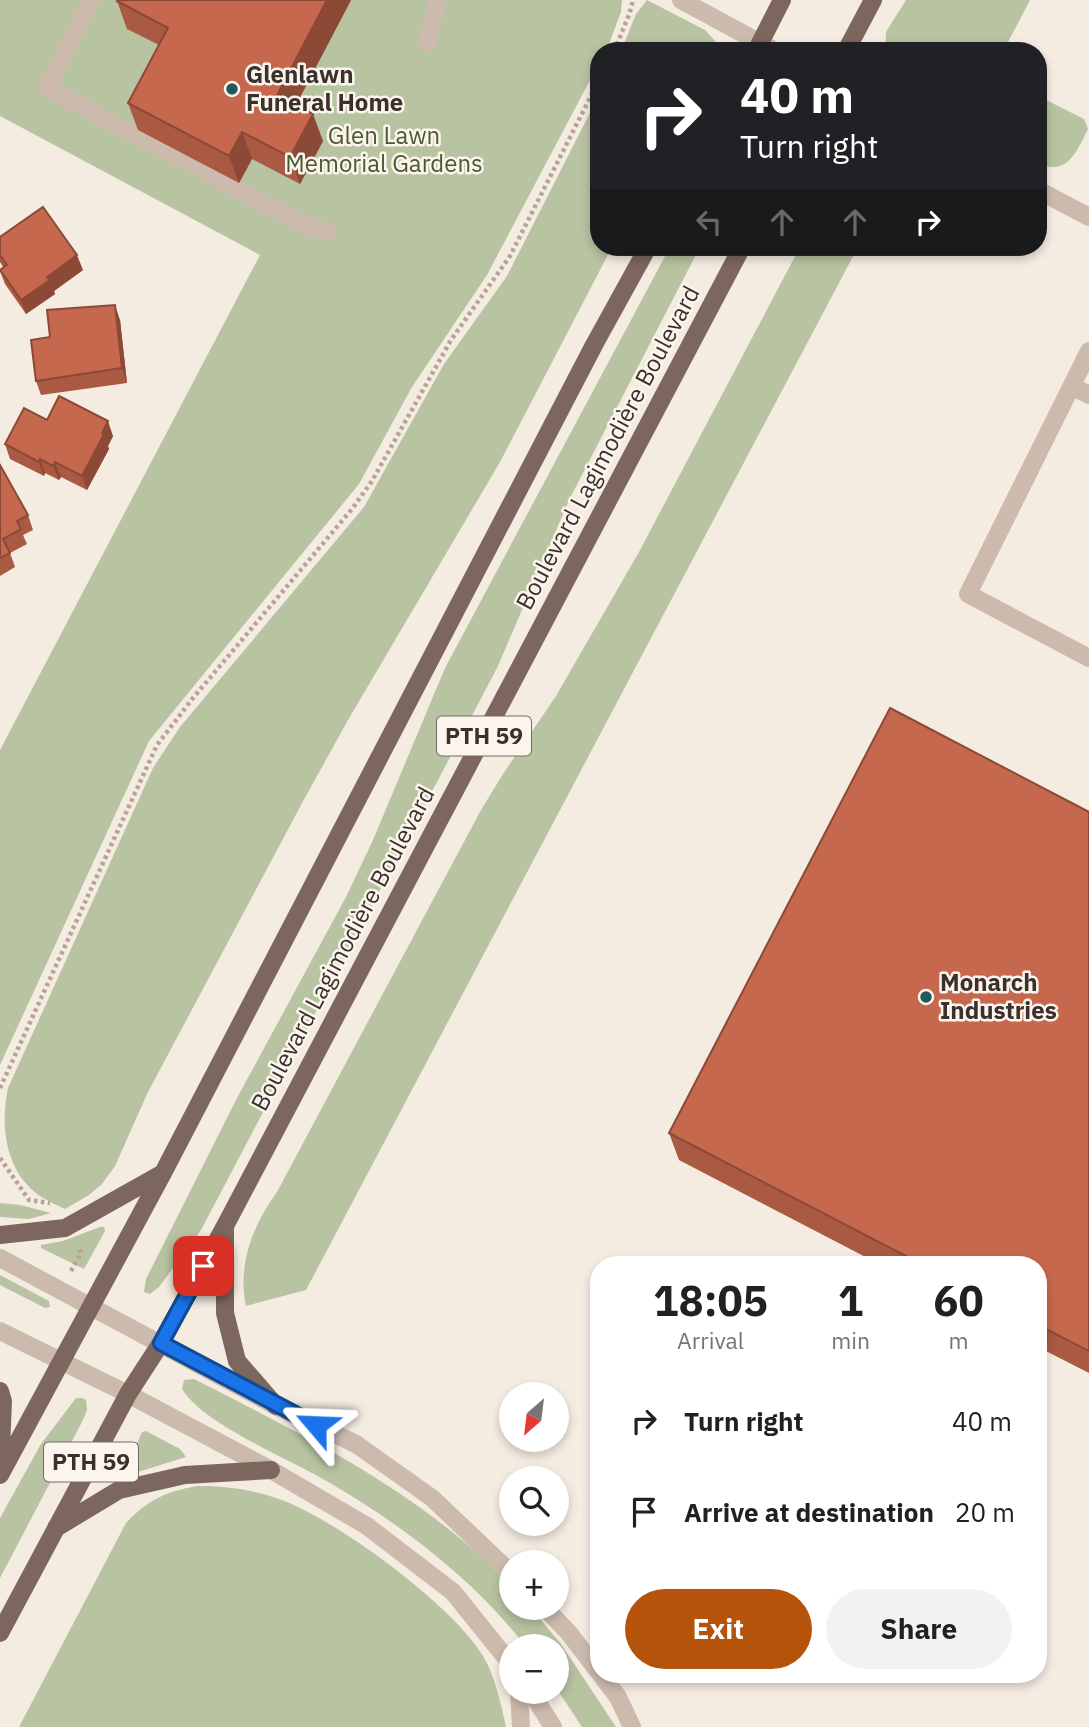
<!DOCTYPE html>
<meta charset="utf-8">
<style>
body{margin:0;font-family:"IBM Plex Sans",sans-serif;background:#f2f2f2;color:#202124;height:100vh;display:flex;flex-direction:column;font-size:26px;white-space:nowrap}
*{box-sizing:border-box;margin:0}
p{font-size:23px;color:#757577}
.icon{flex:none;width:38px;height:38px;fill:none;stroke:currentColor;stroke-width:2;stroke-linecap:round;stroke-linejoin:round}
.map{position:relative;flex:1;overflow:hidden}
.drawer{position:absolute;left:590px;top:1256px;width:457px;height:427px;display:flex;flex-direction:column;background:#fff;border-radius:28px;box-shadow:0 4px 10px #0003}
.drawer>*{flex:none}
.top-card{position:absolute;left:590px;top:42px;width:457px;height:214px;border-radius:28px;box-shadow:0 4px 10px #0003;background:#202124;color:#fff;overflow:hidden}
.needle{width:46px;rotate:208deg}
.tools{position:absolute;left:499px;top:1382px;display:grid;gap:14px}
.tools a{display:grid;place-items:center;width:70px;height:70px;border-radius:50%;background:#fff;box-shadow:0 4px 10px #0003;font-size:35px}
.pin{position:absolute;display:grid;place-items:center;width:60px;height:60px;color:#fff;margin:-30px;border-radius:14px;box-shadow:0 4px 10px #0006}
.me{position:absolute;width:77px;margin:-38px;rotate:296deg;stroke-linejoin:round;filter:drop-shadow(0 0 5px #0008)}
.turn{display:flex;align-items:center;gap:24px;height:147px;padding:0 35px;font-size:32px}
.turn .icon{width:91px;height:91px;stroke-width:2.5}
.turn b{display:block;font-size:49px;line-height:60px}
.lanes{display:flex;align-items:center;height:66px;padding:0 35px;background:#0003;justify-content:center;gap:35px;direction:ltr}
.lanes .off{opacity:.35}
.eta{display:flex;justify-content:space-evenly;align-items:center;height:119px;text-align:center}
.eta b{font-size:42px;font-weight:800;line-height:49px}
.cta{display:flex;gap:14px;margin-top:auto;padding:14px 35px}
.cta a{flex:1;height:80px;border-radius:42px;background:#b45309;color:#fff;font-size:28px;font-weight:800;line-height:80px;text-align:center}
.cta a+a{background:#f2f2f2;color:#202124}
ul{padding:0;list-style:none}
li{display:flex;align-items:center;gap:21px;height:91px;padding:0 35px}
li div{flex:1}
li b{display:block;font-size:26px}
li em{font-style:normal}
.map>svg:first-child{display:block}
.green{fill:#b8c3a1}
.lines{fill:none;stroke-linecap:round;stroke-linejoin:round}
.path{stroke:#b8a497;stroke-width:4.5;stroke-dasharray:3.5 3.5;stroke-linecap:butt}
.minor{stroke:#ccbaad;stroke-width:18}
.major{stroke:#7c665d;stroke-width:18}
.wall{fill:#aa5942}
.shaded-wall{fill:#8b4936}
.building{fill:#c6684d;stroke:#8b4936;stroke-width:2}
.route-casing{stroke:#114b97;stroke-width:18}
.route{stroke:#1a73e8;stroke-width:12}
.poi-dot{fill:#205a5d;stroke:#fbf5ee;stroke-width:2.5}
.labels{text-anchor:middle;stroke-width:5;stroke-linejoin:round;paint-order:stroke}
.shield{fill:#fbf5ee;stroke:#756b66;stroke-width:2}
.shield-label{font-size:23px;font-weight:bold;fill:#3b302b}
.poi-label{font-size:24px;font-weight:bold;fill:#3b302b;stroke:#fbf5ee;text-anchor:start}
.park-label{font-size:24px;fill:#4b592f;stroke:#fbf5ee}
.street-label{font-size:24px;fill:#3b302b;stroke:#fbf5ee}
</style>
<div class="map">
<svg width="1089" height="1727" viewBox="0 0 1089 1727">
<rect width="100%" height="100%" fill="#f4ebe1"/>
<path class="green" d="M0 0H622L621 12 607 49 598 51V65L487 275 412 387 359 484 149 741 0 1065V750L260 255 0 116Z
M647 0 705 30 717 43 714 51H621L636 14Z
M906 0H1030L1007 44 1019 51H885L886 32Z
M1038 96 1084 119 1088 129C1077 151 1068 176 1038 164Z
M598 97V247H612L500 462 348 720 301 805 148 1092 115 1166 102 1184 89 1195 65 1209C57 1205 48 1201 40 1196 5 1172 0 1126 8 1088L153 768 180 727 364 507 444 364 507 276Z
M670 247H700L570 498 497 668 201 1230 159 1287 150 1294 144 1292 146 1279 237 1098 346 897 373 840 445 668Z
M800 247H858L306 1290 246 1306C237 1265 253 1225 277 1192L481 810 503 774 556 696 639 552Z
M0 1203 20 1205 51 1213 29 1219 0 1217Z
M100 1227H104L105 1231 84 1269 41 1248V1245L63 1241Z
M0 1275 49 1301 50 1307 45 1308 0 1285Z
M194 1379C307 1437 423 1493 511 1586V1608H531L561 1644 616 1727H582L557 1689 556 1647H526C476 1581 401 1524 330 1483 292 1460 204 1425 182 1389L184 1380Z
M76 1398H82L86 1400 87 1410 83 1420 0 1578V1518L41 1444Z
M146 1431 180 1449 186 1457 128 1475 125 1472 142 1432Z
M197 1486C224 1486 250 1489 276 1498 332 1516 453 1605 483 1656 495 1676 501 1704 506 1727H19L126 1523C148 1500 165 1492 197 1486Z"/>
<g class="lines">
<path class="path" d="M614 51 629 15 633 0
M0 1088 157 745 193 698 352 509 372 481 451 340 510 256 598 82
M0 1158 29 1200 50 1203
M71 1271 81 1253 78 1248"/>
<path class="minor" d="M91 0 47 88 307 226 327 231
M681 0 775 51
M427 43 438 0
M1038 190 1089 217
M1089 351 968 594 1089 658
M1072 386 1089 395
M0 1258 276 1406 356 1444 432 1498 511 1573
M0 1331 128 1394 271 1470 367 1526 453 1592 511 1664
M545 1608 569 1633 598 1671
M601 1675 618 1697 632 1727
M519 1692 521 1727
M531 1692 553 1727"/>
<path class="major" d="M756 51 782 0
M846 51 873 0
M225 1229V1313L237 1361 276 1406
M0 1235 65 1228 163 1173
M0 1391 3 1401 0 1471
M0 1475 163 1173 594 345 648 247
M56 1528 119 1490 185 1475 271 1470
M0 1633 128 1394 161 1343 225 1226 742 247"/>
</g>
<path class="wall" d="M351 0 296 105 323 141 300 184 252 159 239 183 138 130 128 103 159 45 127 29 117 1Z
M0 237 83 270 54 291 55 294 26 314 5 284 0 271 3 267 0 262Z
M120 320 127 383 41 395 36 381 50 337Z
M47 420 113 436 108 446 109 449 87 490 61 477 59 480 45 473 44 476 10 459 5 444Z
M0 465 28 515 33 530 23 535 27 544 10 553 15 567 0 576Z
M1089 812V1373L1038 1347V1265H881L679 1160 669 1133Z"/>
<path class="shaded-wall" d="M327 0H351L287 122 277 95Z
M313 114 323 141 300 184 290 157Z
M242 132 252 159 239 183 229 156Z
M77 255 83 270 54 291 55 294 26 314 21 300 47 277Z
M115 305 120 320 127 383 122 368Z
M108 421 113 436 108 446 109 449 87 490 82 476Z
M40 459 45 473 44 476 39 462Z
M55 462 61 477 59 480 53 466Z"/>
<path class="building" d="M118 0H327L277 95 313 114 290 157 242 132 229 156 128 103 168 28 117 1Z
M43 207 77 255 47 277 50 280 21 300 0 270 7 265 0 255V237Z
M115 305 122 368 36 381 31 340 50 337 47 310Z
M59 396 108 421 102 433 104 434 82 476 55 462 53 466 40 459 39 462 5 444 24 408 47 420Z
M0 465 28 515 17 521 21 529 3 539 10 553 0 558Z
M890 708 1089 812V1351L1038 1325V1265H923L669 1133Z"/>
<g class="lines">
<g class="route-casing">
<path id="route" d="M203 1266 161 1343 316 1425"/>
</g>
<use href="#route" class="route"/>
</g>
<g class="poi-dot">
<circle cx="232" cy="89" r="7"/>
<circle cx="926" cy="997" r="7"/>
</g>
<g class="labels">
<g class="shield">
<rect x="437" y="716.5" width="94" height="39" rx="5"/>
<rect x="44" y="1442.5" width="94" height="39" rx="5"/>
</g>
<g class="shield-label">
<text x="484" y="744">PTH 59</text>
<text x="91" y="1470">PTH 59</text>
</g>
<g class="poi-label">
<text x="246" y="83">Glenlawn<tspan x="246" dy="28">Funeral Home</tspan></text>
<text x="940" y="991">Monarch<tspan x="940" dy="28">Industries</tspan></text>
</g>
<g class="park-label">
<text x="384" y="144">Glen Lawn<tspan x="384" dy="28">Memorial Gardens</tspan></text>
</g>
<g class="street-label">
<text transform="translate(608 448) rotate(-62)" y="8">Boulevard Lagimodière Boulevard</text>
<text transform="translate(343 949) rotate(-62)" y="8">Boulevard Lagimodière Boulevard</text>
</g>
</g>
</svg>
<div class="tools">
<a><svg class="needle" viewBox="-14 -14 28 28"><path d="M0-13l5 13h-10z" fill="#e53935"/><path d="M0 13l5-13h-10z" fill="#757577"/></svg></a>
<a><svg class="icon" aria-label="search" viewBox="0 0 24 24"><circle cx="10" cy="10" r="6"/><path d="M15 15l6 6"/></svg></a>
<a>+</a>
<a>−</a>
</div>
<div class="pin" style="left:203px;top:1266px;background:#d93025"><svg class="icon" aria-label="arrive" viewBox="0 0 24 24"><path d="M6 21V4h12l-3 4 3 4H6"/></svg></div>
<svg class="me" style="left:316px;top:1425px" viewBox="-20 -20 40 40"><path d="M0-17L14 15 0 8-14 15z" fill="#1a73e8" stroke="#fff" stroke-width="4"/></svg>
<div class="top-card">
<div class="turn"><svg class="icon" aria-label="right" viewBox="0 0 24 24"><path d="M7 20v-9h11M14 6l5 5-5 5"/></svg><div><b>40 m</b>Turn right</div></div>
<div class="lanes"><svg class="icon off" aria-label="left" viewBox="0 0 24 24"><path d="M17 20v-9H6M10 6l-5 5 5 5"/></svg><svg class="icon off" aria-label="ahead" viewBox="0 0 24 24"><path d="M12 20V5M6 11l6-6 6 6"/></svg><svg class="icon off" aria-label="ahead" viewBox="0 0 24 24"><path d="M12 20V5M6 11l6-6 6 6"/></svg><svg class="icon" aria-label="right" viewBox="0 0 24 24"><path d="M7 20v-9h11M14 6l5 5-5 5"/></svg></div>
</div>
<section class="drawer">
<div class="eta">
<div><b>18:05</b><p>Arrival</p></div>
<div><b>1</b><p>min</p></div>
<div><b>60</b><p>m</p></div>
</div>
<ul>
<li><svg class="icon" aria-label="right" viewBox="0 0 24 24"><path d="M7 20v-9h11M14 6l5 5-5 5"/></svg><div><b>Turn right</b></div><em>40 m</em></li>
<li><svg class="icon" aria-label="arrive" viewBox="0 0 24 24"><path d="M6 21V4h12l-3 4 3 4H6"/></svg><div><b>Arrive at destination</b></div><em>20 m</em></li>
</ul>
<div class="cta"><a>Exit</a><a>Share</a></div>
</section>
</div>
